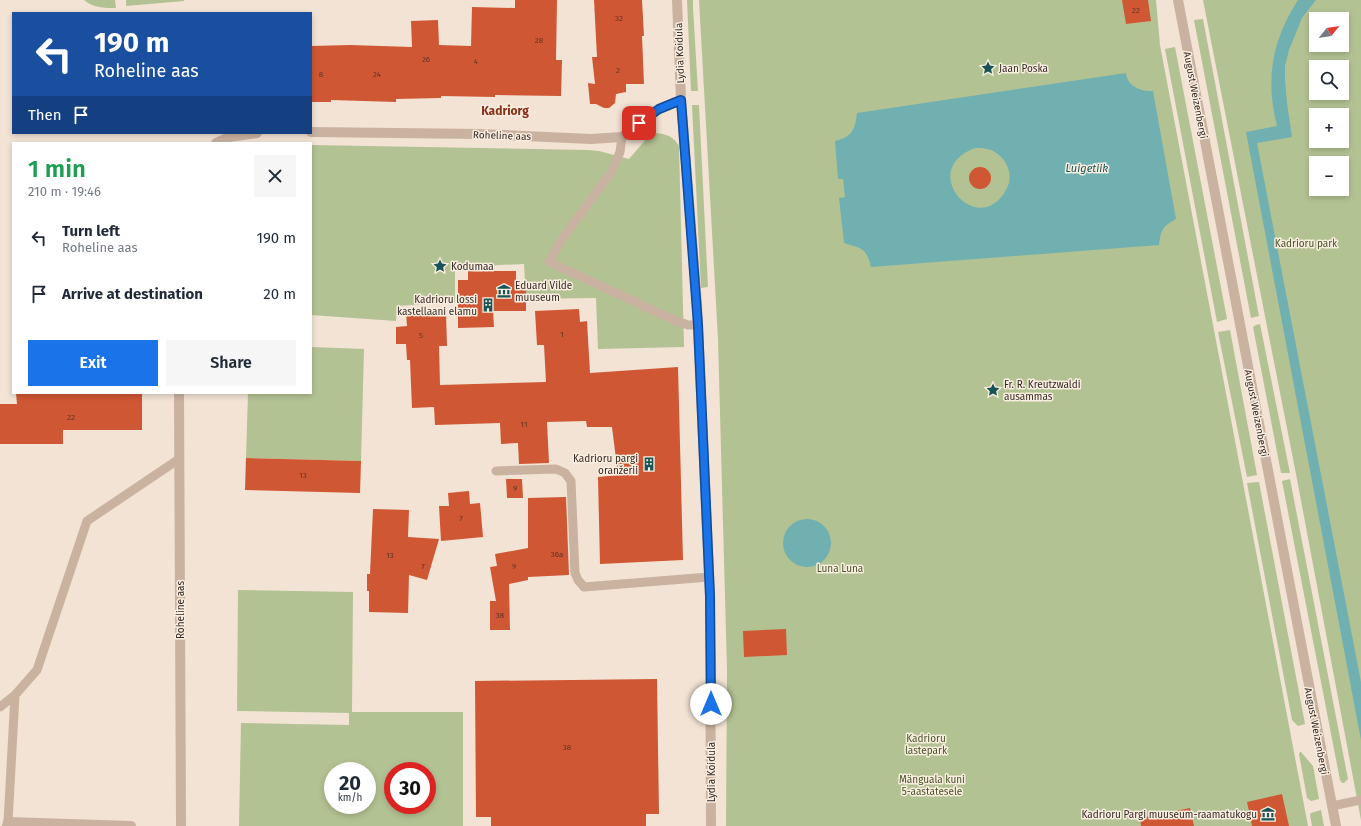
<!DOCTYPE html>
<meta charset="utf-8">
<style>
body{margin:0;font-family:"Fira Sans",sans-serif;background:#f6f6f7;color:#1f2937;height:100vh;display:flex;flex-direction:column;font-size:15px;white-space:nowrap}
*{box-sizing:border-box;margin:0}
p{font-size:13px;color:#747a83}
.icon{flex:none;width:22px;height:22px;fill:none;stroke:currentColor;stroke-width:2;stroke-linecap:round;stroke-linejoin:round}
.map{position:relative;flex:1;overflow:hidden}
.sheet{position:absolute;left:12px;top:142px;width:300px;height:252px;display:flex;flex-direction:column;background:#fff;border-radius:0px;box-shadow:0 2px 6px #0003}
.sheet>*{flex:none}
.top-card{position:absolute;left:12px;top:12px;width:300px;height:122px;border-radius:0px;box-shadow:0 2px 6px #0003;background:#1a4fa0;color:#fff;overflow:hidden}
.needle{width:26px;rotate:60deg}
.buttons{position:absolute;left:1309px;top:12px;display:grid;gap:8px}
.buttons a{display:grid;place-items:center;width:40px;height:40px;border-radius:0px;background:#fff;box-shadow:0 2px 6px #0003;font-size:20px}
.speed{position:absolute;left:324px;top:762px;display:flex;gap:8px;font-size:20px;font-weight:700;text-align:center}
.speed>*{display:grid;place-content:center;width:52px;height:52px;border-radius:50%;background:#fff;box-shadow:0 2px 6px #0003;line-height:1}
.speed small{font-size:10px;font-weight:400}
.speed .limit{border:6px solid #d22;background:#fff;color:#111}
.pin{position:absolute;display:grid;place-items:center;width:34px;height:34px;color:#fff;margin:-17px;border-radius:8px;box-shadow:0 2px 6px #0006}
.me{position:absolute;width:44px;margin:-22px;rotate:0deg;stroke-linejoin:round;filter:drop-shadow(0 0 3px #0008)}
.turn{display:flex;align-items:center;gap:14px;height:84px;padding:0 16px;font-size:18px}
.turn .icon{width:52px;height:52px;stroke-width:2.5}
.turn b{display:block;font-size:28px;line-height:34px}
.then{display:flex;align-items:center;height:38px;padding:0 16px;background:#0003;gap:8px;font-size:15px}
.round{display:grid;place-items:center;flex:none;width:42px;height:42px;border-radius:0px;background:#f6f6f7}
.overview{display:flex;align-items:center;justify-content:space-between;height:68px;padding:0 16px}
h1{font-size:24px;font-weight:600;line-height:30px;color:#1e9e55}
.button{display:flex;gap:8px;margin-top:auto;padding:8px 16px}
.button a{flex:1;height:46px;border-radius:0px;background:#1a73e8;color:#fff;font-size:16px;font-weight:600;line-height:46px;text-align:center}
.button a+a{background:#f6f6f7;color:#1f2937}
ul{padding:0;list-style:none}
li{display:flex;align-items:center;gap:12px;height:56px;padding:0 16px}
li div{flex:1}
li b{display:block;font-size:15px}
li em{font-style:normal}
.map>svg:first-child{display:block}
.green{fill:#b3c293;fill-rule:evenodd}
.water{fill:#71b0b1;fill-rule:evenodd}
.building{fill:#d05734}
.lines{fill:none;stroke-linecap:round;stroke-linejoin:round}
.service{stroke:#cab2a0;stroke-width:9}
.minor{stroke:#cab2a0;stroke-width:10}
.route-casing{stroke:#114b97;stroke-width:10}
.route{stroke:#1a73e8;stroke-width:7}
.labels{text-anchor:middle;stroke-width:3;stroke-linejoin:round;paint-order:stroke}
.number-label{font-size:8px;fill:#5a3428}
.street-label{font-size:10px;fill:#332824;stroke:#faeee0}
.poi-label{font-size:10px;fill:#332824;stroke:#faeee0;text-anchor:start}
.park-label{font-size:10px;fill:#445326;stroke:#faeee0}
.water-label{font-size:11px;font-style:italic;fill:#175457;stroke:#faeee0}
.quarter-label{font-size:12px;font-weight:bold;fill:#883017;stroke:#faeee0}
</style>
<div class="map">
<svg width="1361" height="826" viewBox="0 0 1361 826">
<rect width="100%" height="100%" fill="#f2e3d4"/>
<path class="green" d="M84 0H115L116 8C103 8 94 8 84 0Z
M126 0H184V1L126 6Z
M687 0H693V8L698 91H691Z
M699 0H1156L1160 45 1308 826H726L727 670 718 339Z
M1203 0H1361V820L1296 474ZM1316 19H1342V45H1316ZM1316 67H1342V93H1316ZM1316 115H1342V141H1316ZM1316 163H1342V189H1316Z
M1203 19 1259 316 1251 318 1194 20Z
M1175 47 1227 319 1217 322 1165 49Z
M692 105H699L708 287 701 288Z
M656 133C667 134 674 137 679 146L684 347 598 349 596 298 526 299 524 264 455 267V302L397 306 396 321 311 315V145L587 150 599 151 629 159 648 137Z
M1260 324 1290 473H1281L1253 327 1256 325Z
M1230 330 1257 475 1247 477 1218 332Z
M311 347 364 349 361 461 246 458 248 393H311Z
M1290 479 1348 779 1344 783H1342L1340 780 1282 481Z
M1259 482 1305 724 1298 726 1292 720 1247 483Z
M238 590 353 592 352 712H463V826H239L241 723 349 725V713L237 711ZM333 771H367V805H333ZM393 771H427V805H393Z
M1300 752H1301L1313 766 1319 799 1311 801 1307 798 1299 754Z
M1321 810 1324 826H1312L1310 815 1311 813Z"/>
<path class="water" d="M1298 0H1316L1302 18 1289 50 1285 66V80L1287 103 1292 137 1257 143 1361 682V740L1246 132 1277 126C1265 79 1272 40 1298 0Z
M1126 73C1127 86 1141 92 1153 91L1176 219C1162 227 1161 230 1159 245L871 267C866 247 862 249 844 243L839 198 845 197 843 179H838L835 141C852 137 855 130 857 113ZM975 148C982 148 990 148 996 153 1008 160 1014 177 1006 190 978 240 916 170 975 148Z
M783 543a24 24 0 1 1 48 0a24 24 0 1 1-48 0Z"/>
<path class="building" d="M515 0H557L556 60H562L561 96 495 95V97L441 96V98L396 99V102L331 100V102H311V46L350 45 412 47 411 21 438 20 439 45 471 46 472 7 515 8Z
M594 0H642L644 36H642L644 84H626V92L616 94 615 103 609 108H604L596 104H590L588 83 595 84 592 57H597Z
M1122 0H1148L1151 21 1126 24Z
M969 178a11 11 0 1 1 22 0a11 11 0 1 1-22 0Z
M468 271H516V282H526V311H493L494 327 458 328V280H468Z
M579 309 580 322 587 321 590 373 678 367 683 560 600 564 598 477 618 475 612 427H587L586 421 547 422 549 463 519 464 518 443 501 444 500 423 435 425 434 407 412 408 410 360H407L406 344H396V327L407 326 406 313H446L447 346H439L440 385 546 382 544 345H537L535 311Z
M16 393H142V430H63V444H0V404H17Z
M246 458 361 461 360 493 245 490Z
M506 479H522L523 498H507Z
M469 491 470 504 480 503 483 537 441 541 439 506H449L448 493Z
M566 497 569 575 528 577V580L509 584 510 630H490V601H496L490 567 497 566 495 554 528 548V498Z
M373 509 409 510 408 537 439 539 427 580 409 575 408 613 369 612V591H367V574H370Z
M786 629 787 655 744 657 743 631Z
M657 679 659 814H646V826H491V817H476L475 681Z
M1282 794 1289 826H1252L1247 802Z
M1190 808 1194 826H1141L1140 818Z"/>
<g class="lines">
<path class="service" d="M622 137 620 152 612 171 562 239 549 262 674 320 688 325H698
M496 471 556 469 565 473 571 481 575 573 578 580 584 587 709 577
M0 707 15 695
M1332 806 1361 800
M8 822 15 695 37 670 87 521 179 459"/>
<path class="minor" d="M677 0 681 100 697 304 710 596 711 826
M1178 0 1336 826
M311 132 480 134 591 139 622 137 647 117 659 109 681 100
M216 143 229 137 257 133
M179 393 181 826
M7 826 8 822 131 826"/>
</g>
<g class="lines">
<g class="route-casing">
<path id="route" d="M639 123 659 109 681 100 698 325 710 596 711 704"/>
</g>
<use href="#route" class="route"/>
</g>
<defs>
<g id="sight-bare" transform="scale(1.08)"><path d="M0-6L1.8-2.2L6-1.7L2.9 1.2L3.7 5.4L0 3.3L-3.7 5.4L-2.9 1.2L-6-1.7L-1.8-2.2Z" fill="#175457" stroke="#faeee0" stroke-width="2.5" paint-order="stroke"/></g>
<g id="museum-bare" transform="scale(1.08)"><path d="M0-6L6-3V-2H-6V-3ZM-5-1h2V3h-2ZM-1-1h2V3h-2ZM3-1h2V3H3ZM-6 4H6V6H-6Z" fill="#175457" stroke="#faeee0" stroke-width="2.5" paint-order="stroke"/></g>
<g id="building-bare" transform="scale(1.08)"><path d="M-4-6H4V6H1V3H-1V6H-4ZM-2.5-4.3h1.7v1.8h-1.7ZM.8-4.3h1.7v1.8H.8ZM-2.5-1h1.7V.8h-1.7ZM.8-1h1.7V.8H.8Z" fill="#175457" stroke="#faeee0" stroke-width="2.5" paint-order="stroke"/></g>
</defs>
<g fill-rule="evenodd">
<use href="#sight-bare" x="988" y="68"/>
<use href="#sight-bare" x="440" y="266"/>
<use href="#museum-bare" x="504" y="291"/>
<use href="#building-bare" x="488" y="305"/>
<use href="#sight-bare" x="993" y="390"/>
<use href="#building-bare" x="649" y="464"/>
<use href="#museum-bare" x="1268" y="814"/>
</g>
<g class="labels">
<g class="number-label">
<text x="1136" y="13">22</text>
<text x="619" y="21">32</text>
<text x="539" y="43">28</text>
<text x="426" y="62">26</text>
<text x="476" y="64">4</text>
<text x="618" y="73">2</text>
<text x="321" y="77">8</text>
<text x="377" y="77">24</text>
<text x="562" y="337">1</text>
<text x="421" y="338">5</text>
<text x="71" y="420">22</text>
<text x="524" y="427">11</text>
<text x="303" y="478">13</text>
<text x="515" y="491">9</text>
<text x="461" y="521">7</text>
<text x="557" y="557">36a</text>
<text x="390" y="558">13</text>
<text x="423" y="569">7</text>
<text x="514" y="569">9</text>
<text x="500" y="618">38</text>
<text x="567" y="750">38</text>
</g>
<g class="street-label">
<text transform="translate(679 53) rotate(-92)" y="4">Lydia Koidula</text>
<text transform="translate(1196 95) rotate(79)" y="4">August Weizenbergi</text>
<text transform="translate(502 135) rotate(2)" y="4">Roheline aas</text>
<text transform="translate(1257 413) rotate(79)" y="4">August Weizenbergi</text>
<text transform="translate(180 610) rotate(-90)" y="4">Roheline aas</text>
<text transform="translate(1317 731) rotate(79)" y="4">August Weizenbergi</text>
<text transform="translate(711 772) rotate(-90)" y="4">Lydia Koidula</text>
</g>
<g class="poi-label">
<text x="999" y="72">Jaan Poska</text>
<text x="451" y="270">Kodumaa</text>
<text x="515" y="289">Eduard Vilde<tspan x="515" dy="12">muuseum</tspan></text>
<text x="477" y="303" text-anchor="end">Kadrioru lossi<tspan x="477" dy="12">kastellaani elamu</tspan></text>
<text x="1004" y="388">Fr. R. Kreutzwaldi<tspan x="1004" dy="12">ausammas</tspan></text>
<text x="638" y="462" text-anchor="end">Kadrioru pargi<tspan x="638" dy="12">oranžerii</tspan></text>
<text x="1257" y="818" text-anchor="end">Kadrioru Pargi muuseum-raamatukogu</text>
</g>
<g class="park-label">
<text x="1306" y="247">Kadrioru park</text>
<text x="840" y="572">Luna Luna</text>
<text x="926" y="742">Kadrioru<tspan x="926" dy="12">lastepark</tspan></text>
<text x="932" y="783">Mänguala kuni<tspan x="932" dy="12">5-aastatesele</tspan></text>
</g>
<g class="water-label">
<text x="1087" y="172">Luigetiik</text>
</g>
<g class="quarter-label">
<text x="505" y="115">Kadriorg</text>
</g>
</g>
</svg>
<div class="buttons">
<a><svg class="needle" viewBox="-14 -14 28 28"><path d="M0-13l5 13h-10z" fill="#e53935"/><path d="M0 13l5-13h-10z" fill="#747a83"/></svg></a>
<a><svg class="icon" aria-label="search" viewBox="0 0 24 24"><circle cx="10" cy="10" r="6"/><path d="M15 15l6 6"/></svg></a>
<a>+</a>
<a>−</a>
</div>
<div class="speed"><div>20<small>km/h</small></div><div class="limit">30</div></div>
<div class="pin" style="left:639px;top:123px;background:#d93025"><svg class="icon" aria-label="arrive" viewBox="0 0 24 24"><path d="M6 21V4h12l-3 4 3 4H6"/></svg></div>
<svg class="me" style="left:711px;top:704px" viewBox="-20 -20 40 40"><circle r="19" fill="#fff"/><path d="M0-13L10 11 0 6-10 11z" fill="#1a73e8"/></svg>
<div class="top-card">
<div class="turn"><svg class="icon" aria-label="left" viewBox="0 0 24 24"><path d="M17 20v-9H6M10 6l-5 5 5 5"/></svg><div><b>190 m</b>Roheline aas</div></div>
<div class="then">Then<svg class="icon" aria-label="arrive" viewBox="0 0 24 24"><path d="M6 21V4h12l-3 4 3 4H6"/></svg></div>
</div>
<section class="sheet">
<div class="overview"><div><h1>1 min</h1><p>210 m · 19:46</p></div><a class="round"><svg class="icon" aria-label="close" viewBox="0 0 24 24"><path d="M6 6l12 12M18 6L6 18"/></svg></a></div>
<ul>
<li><svg class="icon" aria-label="left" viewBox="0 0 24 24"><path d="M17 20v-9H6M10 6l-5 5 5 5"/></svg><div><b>Turn left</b><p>Roheline aas</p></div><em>190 m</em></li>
<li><svg class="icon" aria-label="arrive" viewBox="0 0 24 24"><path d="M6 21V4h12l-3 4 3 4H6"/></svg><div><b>Arrive at destination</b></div><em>20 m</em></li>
</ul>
<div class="button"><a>Exit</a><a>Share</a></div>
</section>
</div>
